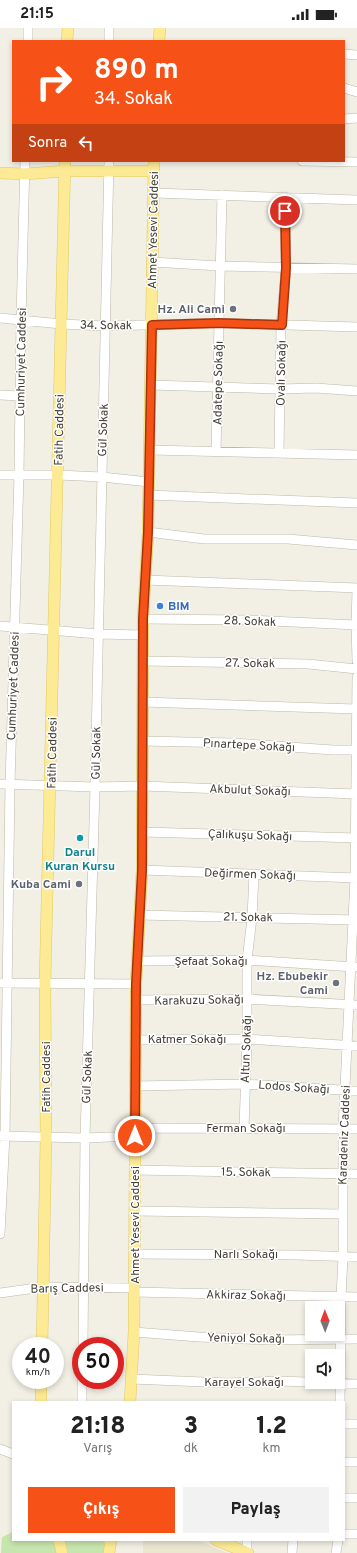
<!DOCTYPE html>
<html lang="tr">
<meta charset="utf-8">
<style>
body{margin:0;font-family:Overpass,sans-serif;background:#f2f2f2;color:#222;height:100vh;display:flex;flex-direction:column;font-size:15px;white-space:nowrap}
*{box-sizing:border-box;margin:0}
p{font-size:13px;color:#767676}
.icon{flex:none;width:22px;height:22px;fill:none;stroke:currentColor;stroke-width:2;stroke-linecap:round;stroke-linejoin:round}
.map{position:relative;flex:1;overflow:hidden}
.panel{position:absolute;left:12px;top:1373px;width:333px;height:140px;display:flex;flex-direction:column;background:#fff;border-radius:0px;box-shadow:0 2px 6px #0003}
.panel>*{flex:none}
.hud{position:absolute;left:12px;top:12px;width:333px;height:122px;border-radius:0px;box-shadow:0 2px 6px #0003;background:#f65218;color:#fff;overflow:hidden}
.needle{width:26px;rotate:359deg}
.tools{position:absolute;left:305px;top:1273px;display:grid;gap:8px}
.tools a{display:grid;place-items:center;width:40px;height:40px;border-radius:0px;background:#fff;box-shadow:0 2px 6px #0003;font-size:20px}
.speed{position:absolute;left:12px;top:1309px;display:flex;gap:8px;font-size:20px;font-weight:700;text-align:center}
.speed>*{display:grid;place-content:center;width:52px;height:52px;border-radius:50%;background:#fff;box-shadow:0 2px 6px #0003;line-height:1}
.speed small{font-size:10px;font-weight:400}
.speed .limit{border:6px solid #d22;background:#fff;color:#111}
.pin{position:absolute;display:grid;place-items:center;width:34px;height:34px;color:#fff;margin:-17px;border:2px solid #fff;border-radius:50%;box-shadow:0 1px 4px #0007}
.me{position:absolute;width:44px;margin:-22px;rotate:0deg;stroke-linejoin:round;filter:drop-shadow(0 0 3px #0008)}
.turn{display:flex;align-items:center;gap:14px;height:84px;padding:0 16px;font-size:18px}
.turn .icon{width:52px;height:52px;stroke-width:2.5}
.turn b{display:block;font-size:28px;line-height:34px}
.then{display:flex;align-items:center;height:38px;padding:0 16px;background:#0003;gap:8px;font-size:15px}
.eta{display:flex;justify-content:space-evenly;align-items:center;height:68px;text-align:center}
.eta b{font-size:24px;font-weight:800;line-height:28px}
.cta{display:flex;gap:8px;margin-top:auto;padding:8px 16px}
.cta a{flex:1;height:46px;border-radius:0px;background:#f65218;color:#fff;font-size:16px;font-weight:800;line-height:46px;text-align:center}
.cta a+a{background:#f2f2f2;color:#222}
.status{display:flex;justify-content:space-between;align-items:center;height:28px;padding:0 20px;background:#fff;direction:ltr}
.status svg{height:11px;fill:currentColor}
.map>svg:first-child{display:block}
.education{fill:#ebe6cf}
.green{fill:#c7e6ae}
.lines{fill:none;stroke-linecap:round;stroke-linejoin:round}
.minor-casing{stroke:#bdb8a8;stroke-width:10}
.major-casing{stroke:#e1c964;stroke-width:12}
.minor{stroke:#fff;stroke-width:9}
.major{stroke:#fcea94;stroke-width:11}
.route-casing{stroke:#a03510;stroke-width:10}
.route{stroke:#f65218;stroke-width:7}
.worship-dot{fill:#6b7280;stroke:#fff;stroke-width:1.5}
.shop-dot{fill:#3f7fe0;stroke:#fff;stroke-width:1.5}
.culture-dot{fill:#0f9aa8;stroke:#fff;stroke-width:1.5}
.labels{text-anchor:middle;stroke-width:3;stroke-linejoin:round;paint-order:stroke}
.street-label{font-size:12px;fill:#444035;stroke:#fff}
.worship-label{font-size:12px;font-weight:bold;fill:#5b616d;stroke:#fff;text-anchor:end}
.shop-label{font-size:12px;font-weight:bold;fill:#366cbe;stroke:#fff;text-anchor:start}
.culture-label{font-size:12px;font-weight:bold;fill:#0d838f;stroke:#fff}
</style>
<div class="status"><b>21:15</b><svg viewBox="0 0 49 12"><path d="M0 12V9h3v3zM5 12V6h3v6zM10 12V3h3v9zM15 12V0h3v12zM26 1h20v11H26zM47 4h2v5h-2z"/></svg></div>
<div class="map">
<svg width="357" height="1525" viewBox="0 0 357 1525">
<rect width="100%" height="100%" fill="#f2efe5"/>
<path class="education" d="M143 1512H197L227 1525H143Z"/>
<path class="green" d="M13 1504V1512H58L60 1525H1L2 1509Z
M65 1512H104V1525H68Z"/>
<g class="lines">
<g class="minor-casing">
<path id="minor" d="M28 13V0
M109 13V0
M344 26 357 27
M344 60 357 64
M344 91 357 90
M302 133 357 134
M154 165 357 172
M152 234 219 238 357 241
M0 290 61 296 106 298 219 295 357 299
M151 357 281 361 316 360 357 363
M0 367 20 368
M150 422 357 427
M216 424 222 167
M279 425 281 297 286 240 285 169
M0 447H58L102 449 149 454
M148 467 357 475
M148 504 204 511H288L357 517
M145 552 357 560
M357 562 356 597 357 633
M143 591 248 592 357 597
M0 598 98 606 143 607
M143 633 308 636 357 641
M143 674 356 681
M142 713 234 715 333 722H357
M0 756 95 759 143 758 357 766
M143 804 357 810
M142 842 357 850
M139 887 357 892
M137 933 247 932 355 939
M0 955 136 956
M136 972 247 971 357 977
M136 1012 247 1011 357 1018
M135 1058 245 1056 357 1063
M135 1100 357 1101
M244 1100 247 1011V932L252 890 254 846
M0 1108 85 1110 135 1108
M135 1142 357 1146
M135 1183 343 1186
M0 1206 5 1107 10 757 19 447 21 291 25 133
M134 1226 297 1227 357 1229
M134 1264 357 1269
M0 1265 43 1259 134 1260
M134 1304 199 1309 269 1312 357 1311
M83 1318 85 1110 95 759 109 133
M131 1351 228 1355 280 1353 357 1356
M82 1374V1352
M340 1374 341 1269 343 1229V1101L355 850 357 649
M344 1396H357
M0 1421 13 1426
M344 1434H357
M344 1470H357
M344 1506H357
M247 1512V1525
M292 1525 293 1512
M336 1525 338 1512"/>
</g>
<g class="major-casing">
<path id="major" d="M67 13 68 0
M159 13 160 0
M0 145 25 146 65 143H154
M42 1318 46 1109 45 955 65 133
M41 1374V1352
M130 1374 134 1304 136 956 142 842 143 591 148 504 154 133
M59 1512 62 1525
M216 1512 248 1525
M109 1525 111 1512"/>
</g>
<use href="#minor" class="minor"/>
<use href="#major" class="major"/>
</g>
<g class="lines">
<g class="route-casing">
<path id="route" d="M135 1108 136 956 142 842 143 591 148 504 152 297 219 295 282 297 286 240 285 183"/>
</g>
<use href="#route" class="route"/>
</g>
<g class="worship-dot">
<circle cx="233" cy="281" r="4"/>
<circle cx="79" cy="856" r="4"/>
<circle cx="336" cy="955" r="4"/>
</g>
<circle class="shop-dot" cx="160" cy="578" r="4"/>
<circle class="culture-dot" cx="80" cy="810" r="4"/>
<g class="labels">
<g class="street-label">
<text transform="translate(153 202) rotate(-89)" y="4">Ahmet Yesevi Caddesi</text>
<text transform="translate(106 297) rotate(1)" y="4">34. Sokak</text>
<text transform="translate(21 334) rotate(-89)" y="4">Cumhuriyet Caddesi</text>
<text transform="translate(281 345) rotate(-89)" y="4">Ovalı Sokağı</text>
<text transform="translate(218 355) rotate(-89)" y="4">Adatepe Sokağı</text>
<text transform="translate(59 402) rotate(-89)" y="4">Fatih Caddesi</text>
<text transform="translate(103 402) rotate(-88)" y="4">Gül Sokak</text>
<text transform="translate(250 593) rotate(2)" y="4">28. Sokak</text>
<text transform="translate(250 635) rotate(1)" y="4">27. Sokak</text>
<text transform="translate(13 658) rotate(-88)" y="4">Cumhuriyet Caddesi</text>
<text transform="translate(249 717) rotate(3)" y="4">Pınartepe Sokağı</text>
<text transform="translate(52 725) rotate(-89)" y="4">Fatih Caddesi</text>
<text transform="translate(96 725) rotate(-89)" y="4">Gül Sokak</text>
<text transform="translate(250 762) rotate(2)" y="4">Akbulut Sokağı</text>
<text transform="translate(250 807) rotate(2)" y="4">Çalıkuşu Sokağı</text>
<text transform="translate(250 846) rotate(2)" y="4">Değirmen Sokağı</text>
<text transform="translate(248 889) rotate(1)" y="4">21. Sokak</text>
<text x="211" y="937">Şefaat Sokağı</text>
<text transform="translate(199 972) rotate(-1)" y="4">Karakuzu Sokağı</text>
<text x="187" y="1015">Katmer Sokağı</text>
<text transform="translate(246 1021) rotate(-88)" y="4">Altun Sokağı</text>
<text transform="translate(46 1049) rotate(-90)" y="4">Fatih Caddesi</text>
<text transform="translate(87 1049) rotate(-88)" y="4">Gül Sokak</text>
<text transform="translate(294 1059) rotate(4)" y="4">Lodos Sokağı</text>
<text x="246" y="1104">Ferman Sokağı</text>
<text transform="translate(344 1107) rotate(-88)" y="4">Karadeniz Caddesi</text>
<text transform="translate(246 1144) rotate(1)" y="4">15. Sokak</text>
<text transform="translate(135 1197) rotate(-90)" y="4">Ahmet Yesevi Caddesi</text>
<text x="246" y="1230">Narlı Sokağı</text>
<text transform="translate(67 1260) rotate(-1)" y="4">Barış Caddesi</text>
<text transform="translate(246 1267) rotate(1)" y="4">Akkiraz Sokağı</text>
<text transform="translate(246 1310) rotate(1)" y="4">Yeniyol Sokağı</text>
<text x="244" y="1358">Karayel Sokağı</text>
</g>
<g class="worship-label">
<text x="225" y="285">Hz. Ali Cami</text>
<text x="71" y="860">Kuba Cami</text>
<text x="328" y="952">Hz. Ebubekir<tspan x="328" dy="14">Cami</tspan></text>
</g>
<g class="shop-label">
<text x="168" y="582">BIM</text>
</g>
<g class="culture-label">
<text x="80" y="828">Darul<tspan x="80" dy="14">Kuran Kursu</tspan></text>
</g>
</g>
</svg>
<div class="tools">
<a><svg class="needle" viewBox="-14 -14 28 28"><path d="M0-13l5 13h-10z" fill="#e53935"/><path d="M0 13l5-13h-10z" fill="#767676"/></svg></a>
<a><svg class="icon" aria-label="sound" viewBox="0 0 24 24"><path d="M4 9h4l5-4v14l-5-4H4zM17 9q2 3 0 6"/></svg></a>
</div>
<div class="speed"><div>40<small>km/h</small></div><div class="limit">50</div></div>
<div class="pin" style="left:285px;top:183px;background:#d93025"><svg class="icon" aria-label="arrive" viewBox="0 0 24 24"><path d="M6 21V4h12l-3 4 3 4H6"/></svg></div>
<svg class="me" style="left:135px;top:1108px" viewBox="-20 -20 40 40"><circle r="17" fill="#f65218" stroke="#fff" stroke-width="3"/><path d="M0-11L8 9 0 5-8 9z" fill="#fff"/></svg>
<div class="hud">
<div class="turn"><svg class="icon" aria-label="right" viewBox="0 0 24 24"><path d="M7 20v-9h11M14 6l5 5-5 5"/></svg><div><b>890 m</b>34. Sokak</div></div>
<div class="then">Sonra<svg class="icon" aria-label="left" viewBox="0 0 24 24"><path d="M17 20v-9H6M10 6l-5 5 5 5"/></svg></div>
</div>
<section class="panel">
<div class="eta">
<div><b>21:18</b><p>Varış</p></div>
<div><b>3</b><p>dk</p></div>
<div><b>1.2</b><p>km</p></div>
</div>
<div class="cta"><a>Çıkış</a><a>Paylaş</a></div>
</section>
</div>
